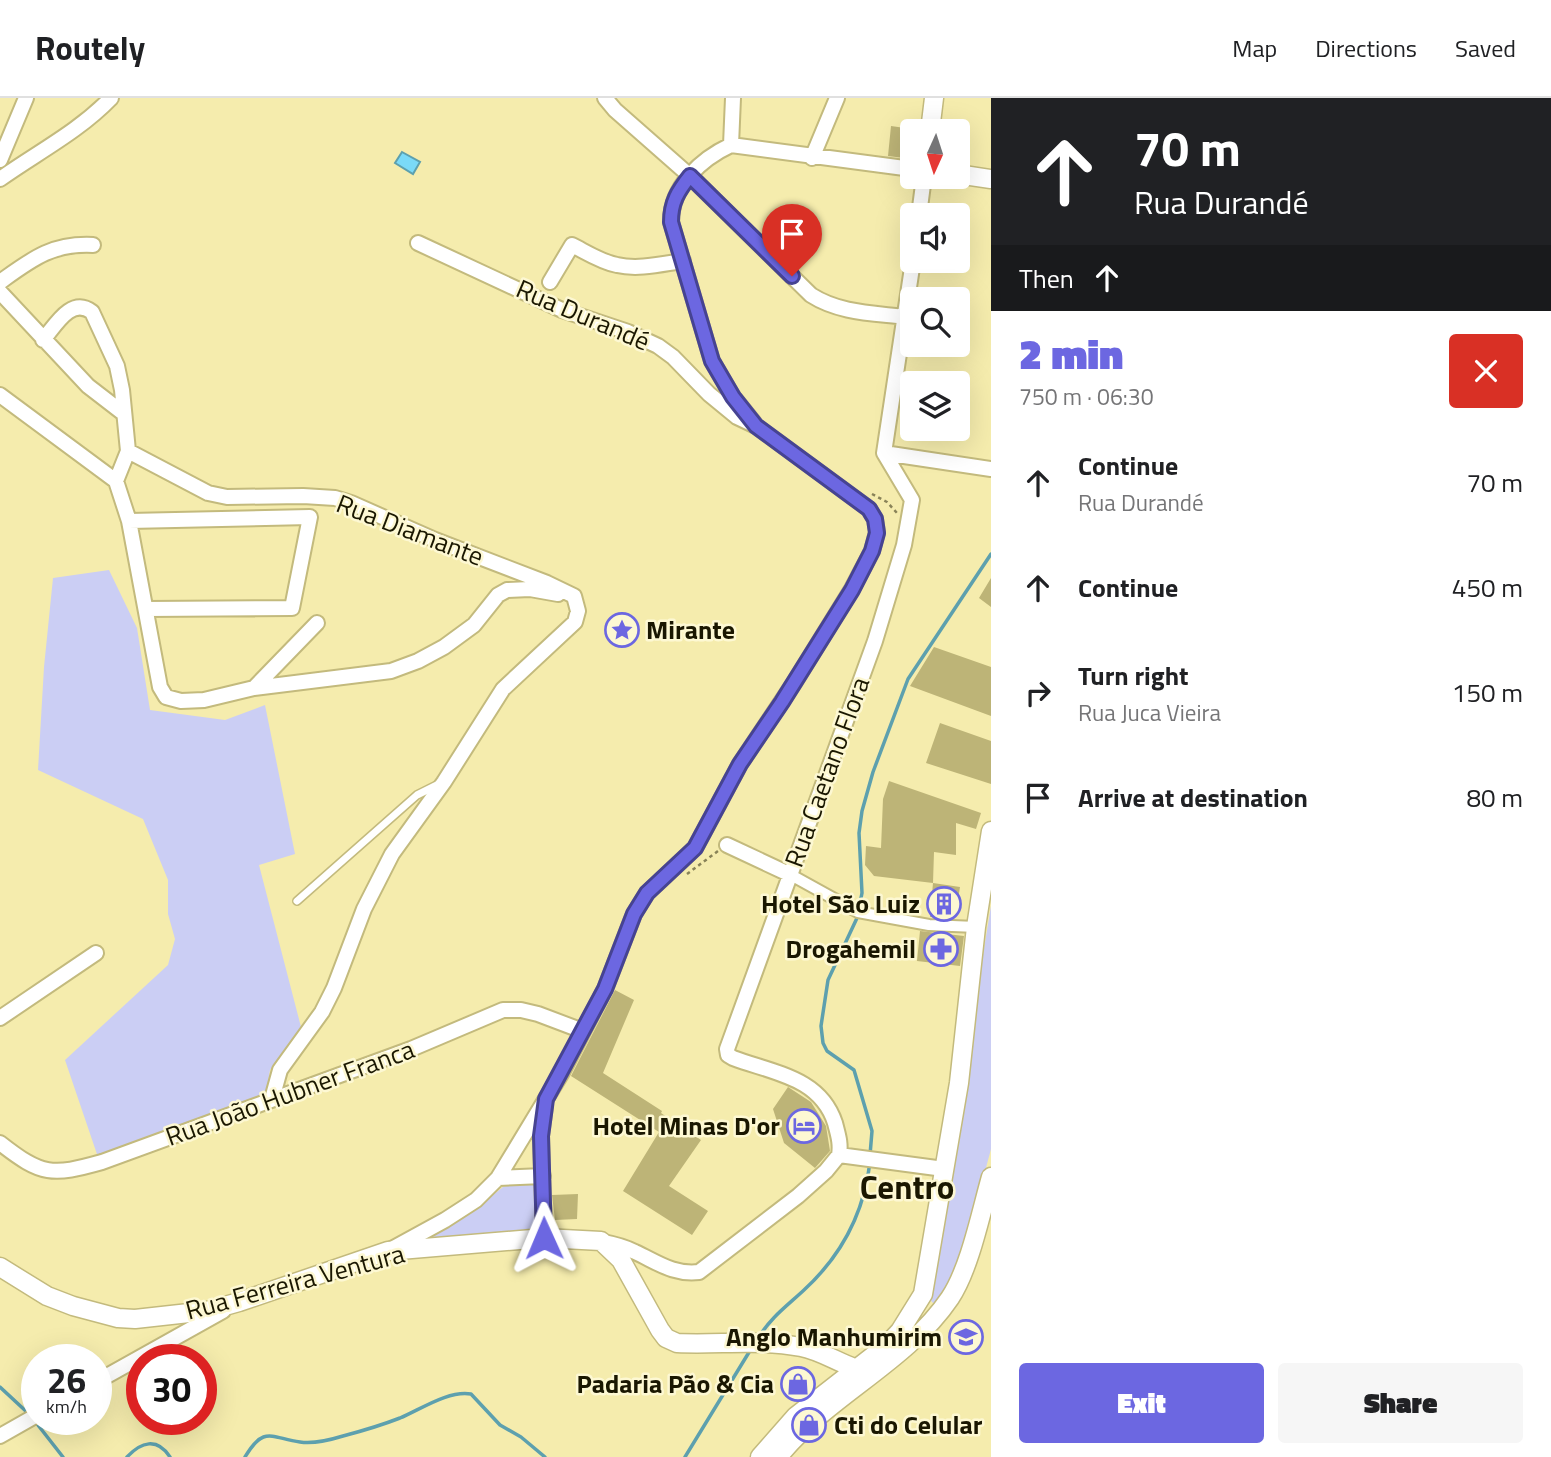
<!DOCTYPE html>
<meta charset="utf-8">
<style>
body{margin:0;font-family:"Titillium Web",sans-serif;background:#f6f6f6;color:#202124;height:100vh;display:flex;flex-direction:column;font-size:26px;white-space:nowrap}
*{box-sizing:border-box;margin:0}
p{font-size:23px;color:#757577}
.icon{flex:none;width:38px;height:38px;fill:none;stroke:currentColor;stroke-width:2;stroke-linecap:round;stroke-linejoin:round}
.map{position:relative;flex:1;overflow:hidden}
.sheet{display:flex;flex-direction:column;background:#fff;width:560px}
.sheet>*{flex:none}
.guide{background:#202124;color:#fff;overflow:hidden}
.needle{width:46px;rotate:183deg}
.fabs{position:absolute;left:900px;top:21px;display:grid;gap:14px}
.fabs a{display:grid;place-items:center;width:70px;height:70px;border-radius:7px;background:#fff;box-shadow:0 7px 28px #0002;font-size:35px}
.speed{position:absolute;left:21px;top:1246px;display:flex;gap:14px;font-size:35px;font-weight:700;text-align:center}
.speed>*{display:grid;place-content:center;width:91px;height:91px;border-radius:50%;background:#fff;box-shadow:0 7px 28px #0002;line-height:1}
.speed small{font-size:18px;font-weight:400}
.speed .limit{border:10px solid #d22;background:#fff;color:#111}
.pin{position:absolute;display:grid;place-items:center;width:60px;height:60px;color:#fff;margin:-72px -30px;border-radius:50% 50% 50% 0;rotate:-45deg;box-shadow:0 0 7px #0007}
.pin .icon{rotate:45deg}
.me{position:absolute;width:77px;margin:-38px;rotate:359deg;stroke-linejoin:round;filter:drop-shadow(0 0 5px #0008)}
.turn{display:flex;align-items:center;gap:24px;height:147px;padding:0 28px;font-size:32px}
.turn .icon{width:91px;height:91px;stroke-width:2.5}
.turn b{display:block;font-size:49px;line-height:60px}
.then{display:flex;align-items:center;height:66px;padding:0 28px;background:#0003;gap:14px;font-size:26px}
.round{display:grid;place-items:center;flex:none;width:74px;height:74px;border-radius:7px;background:#f6f6f6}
.summary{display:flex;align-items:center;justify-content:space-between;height:119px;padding:0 28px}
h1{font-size:42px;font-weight:800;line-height:52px;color:#6c67e1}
.button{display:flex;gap:14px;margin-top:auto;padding:14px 28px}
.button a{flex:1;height:80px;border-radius:7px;background:#6c67e1;color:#fff;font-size:28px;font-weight:800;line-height:80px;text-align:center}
.button a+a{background:#f6f6f6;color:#202124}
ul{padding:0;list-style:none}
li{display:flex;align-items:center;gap:21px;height:105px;padding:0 28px}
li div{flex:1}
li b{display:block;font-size:26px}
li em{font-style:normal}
header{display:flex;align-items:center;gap:42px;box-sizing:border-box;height:98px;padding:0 35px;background:#fff;border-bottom:2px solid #e0e0e0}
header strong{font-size:33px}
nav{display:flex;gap:38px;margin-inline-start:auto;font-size:24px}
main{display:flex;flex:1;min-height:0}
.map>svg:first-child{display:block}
.green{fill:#cbcef4}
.water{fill:#7adaf8;stroke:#5da0ae;stroke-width:2}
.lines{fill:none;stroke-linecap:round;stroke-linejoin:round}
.stream{stroke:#5da0ae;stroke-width:3.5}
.building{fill:#bdb477}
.service-casing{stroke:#c3ba7d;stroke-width:10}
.pedestrian-casing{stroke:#c3ba7d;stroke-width:14}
.minor-casing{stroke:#c3ba7d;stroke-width:18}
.tertiary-casing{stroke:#c3ba7d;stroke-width:21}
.path{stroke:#898358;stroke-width:2.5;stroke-dasharray:3.5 3.5;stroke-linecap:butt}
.service{stroke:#fff;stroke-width:7}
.pedestrian{stroke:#fff;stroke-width:10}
.minor{stroke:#fff;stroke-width:14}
.tertiary{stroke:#fff;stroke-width:18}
.route-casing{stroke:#464392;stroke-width:18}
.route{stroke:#6c67e1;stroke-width:12}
.labels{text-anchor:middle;stroke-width:5;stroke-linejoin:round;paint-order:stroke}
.street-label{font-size:26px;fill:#1a1701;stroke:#fdf8d3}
.poi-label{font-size:26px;font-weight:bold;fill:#1a1701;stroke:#fdf8d3;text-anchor:end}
.district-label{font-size:33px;font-weight:bold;fill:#1a1701;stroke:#fdf8d3}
</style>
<header>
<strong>Routely</strong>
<nav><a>Map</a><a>Directions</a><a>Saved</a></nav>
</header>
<main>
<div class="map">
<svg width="991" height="1359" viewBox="0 0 991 1359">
<rect width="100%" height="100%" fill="#f5ecad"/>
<path class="green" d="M109 472 137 530 150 612 225 622 265 607 295 756 259 767 301 929 270 972 266 995 101 1068 65 962 168 867 175 841 168 816V782L143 721 38 672 44 569 53 480Z
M991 808V1051L956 1182 944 1203 933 1205 927 1198Z
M537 1081 542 1134 406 1148 478 1109 503 1089Z"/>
<path class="water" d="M402 54 420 64 413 76 395 65Z"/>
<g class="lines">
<path class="stream" d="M870 1057 872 1033 854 972 827 953 823 945 821 928 828 882 857 820 862 795 859 735 862 713 873 674 908 581 991 456
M759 1239C770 1220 788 1207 804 1192 841 1158 864 1115 870 1064
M0 1289 29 1316
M34 1322 63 1359
M127 1359C141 1344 157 1339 170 1359
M245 1359C264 1327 271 1340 300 1344 313 1346 330 1342 343 1338 362 1333 382 1327 400 1320 421 1311 449 1292 471 1296L500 1327 521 1339 545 1359
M685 1359 751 1251"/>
</g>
<path class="building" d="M891 28 912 31V61L888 58Z
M991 480V509L979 500Z
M934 549 991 569V618L910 588Z
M940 625 991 643V686L926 665Z
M889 683 981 715 976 731 956 725V757L934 754 933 785 874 778 865 767 866 748 881 750 883 701Z
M933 785 960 789 955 820 930 819Z
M920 833 964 838 960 868 917 863Z
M615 892 634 902 603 975 662 1013 661 1015 701 1042 669 1088 708 1113 692 1137 623 1093 659 1034 571 978Z
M788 989 811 1004 826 1028 830 1053 815 1070 784 1045 773 1011Z
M578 1096 577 1121 555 1122 552 1097Z
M794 1280 813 1290 802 1299 789 1291Z"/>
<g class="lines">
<g class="service-casing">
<path id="service" d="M297 803 417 697 437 687"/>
</g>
<g class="pedestrian-casing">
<path id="pedestrian" d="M791 777 858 814 929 827 976 829"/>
</g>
<g class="minor-casing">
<path id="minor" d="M605 0 615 12 690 78 811 197C839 215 872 215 905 219
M731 47C701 61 671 88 671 124L712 263 733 299 754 325
M731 47 912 71
M731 47 733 0
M812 60 837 0
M0 62 26 0
M0 81C38 54 78 34 111 0
M919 117 924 79
M0 184C32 161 52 145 93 147
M550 184 572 147C586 154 601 164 617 167 638 172 662 166 683 163
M0 194 88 288 123 315
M43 242C55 228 71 198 92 214L117 268 122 292 128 353 116 383
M0 297 116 383
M128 353 208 395 227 399 303 398 335 400 351 405 435 442 547 485 574 498 578 513 575 524 503 591 444 684 392 756 364 811 334 890 322 914 280 972 272 1001
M884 355 913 163
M884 355 991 371
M116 383 129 423 160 589 166 599 181 603 204 602 254 590 391 573 418 563 444 549 474 527 498 497 507 492 530 491 558 496
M129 423 310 419 292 510 146 511
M254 590 317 525
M727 747 791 777
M0 920 96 855
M0 1045C42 1078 52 1078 102 1064L411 951 503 912H521L538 916 583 933
M839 1057C841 1045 838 1037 835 1025 820 979 773 975 733 960L728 957 727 951 875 543 904 447 912 402 884 355
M839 1057 944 1071
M498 1080 543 1078
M544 1140 541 1038 545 1008
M603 1144C614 1146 625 1149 635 1154 657 1164 673 1177 699 1174L798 1098 826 1073 839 1057
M392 1151 445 1122 476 1102 498 1080 561 976 605 891 634 816 647 795 695 750 740 666 794 585 852 491 872 453 877 434 875 421 869 411 756 328 737 319 709 296 673 259 658 248 628 234 562 212 418 145
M96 1284 223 1213
M0 1338 37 1317"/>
</g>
<g class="tertiary-casing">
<path id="tertiary" d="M930 33 934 0
M957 76 991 81
M0 1169 47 1198 73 1208 118 1220 135 1221 207 1213 239 1204 388 1153 544 1140 601 1143 621 1162 660 1232 666 1240 677 1245C719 1247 760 1241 801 1249 827 1254 847 1272 873 1274
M760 1359 796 1318 887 1247 900 1233 923 1196 959 985 976 829 991 733
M778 1359C827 1298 906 1265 950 1200 970 1170 981 1114 991 1079"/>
</g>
<path class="path" d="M872 396 887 404 897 415
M687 776 718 753"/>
<use href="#service" class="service"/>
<use href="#pedestrian" class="pedestrian"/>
<use href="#minor" class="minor"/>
<use href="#tertiary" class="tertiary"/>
</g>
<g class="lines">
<g class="route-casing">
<path id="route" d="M544 1140 541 1038 546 1001 605 891 634 816 647 795 695 750 740 666 782 604 852 492 872 453 877 435 875 421 869 411 756 328 733 299 712 263 671 124C671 104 678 93 690 78L792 178"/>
</g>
<use href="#route" class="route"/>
</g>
<defs>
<g id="sight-ring" transform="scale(1.75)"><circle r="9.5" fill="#fdf8d3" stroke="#6c67e1" stroke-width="1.5"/><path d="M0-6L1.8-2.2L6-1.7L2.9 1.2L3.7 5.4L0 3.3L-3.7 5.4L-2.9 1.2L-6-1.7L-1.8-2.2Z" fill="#6c67e1"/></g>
<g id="building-ring" transform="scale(1.75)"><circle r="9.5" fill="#fdf8d3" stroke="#6c67e1" stroke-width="1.5"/><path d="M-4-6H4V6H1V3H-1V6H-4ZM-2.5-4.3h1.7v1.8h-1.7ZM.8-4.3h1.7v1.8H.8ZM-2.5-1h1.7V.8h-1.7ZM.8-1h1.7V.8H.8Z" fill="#6c67e1"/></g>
<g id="pharmacy-ring" transform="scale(1.75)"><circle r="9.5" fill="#fdf8d3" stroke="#6c67e1" stroke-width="1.5"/><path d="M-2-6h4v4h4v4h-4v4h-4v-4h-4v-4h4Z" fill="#6c67e1"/></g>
<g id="hotel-ring" transform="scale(1.75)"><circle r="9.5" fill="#fdf8d3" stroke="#6c67e1" stroke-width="1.5"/><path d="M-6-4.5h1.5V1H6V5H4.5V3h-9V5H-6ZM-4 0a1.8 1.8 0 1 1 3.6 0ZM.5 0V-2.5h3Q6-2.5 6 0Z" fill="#6c67e1"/></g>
<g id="school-ring" transform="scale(1.75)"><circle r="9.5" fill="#fdf8d3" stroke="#6c67e1" stroke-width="1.5"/><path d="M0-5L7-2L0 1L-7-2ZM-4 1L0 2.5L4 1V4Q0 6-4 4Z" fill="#6c67e1"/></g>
<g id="shop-ring" transform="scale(1.75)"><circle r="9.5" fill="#fdf8d3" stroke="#6c67e1" stroke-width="1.5"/><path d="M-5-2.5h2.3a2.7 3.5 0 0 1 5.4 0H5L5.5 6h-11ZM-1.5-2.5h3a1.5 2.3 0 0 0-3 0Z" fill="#6c67e1"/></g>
</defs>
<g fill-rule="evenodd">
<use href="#sight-ring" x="622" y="532"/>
<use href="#building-ring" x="944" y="806"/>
<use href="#pharmacy-ring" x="941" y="851"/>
<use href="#hotel-ring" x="804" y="1028"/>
<use href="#school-ring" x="966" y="1239"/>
<use href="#shop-ring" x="798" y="1286"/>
<use href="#shop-ring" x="809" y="1327"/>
</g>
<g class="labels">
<g class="street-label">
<text transform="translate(583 217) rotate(23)" y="9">Rua Durandé</text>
<text transform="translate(410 432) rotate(21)" y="9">Rua Diamante</text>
<text transform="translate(827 674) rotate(-70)" y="9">Rua Caetano Flora</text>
<text transform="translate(290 995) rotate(-20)" y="9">Rua João Hubner Franca</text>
<text transform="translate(295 1184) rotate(-15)" y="9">Rua Ferreira Ventura</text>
</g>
<g class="poi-label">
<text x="646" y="541" text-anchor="start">Mirante</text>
<text x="920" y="815">Hotel São Luiz</text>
<text x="916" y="860">Drogahemil</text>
<text x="780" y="1037">Hotel Minas D'or</text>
<text x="942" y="1248">Anglo Manhumirim</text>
<text x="774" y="1295">Padaria Pão &amp; Cia</text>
<text x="834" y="1336" text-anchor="start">Cti do Celular</text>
</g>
<g class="district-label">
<text x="907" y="1101">Centro</text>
</g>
</g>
</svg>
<div class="fabs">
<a><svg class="needle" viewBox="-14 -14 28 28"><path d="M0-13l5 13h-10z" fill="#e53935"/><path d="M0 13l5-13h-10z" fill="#757577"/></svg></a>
<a><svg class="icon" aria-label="sound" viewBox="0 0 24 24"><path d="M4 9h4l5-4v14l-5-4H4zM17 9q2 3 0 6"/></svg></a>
<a><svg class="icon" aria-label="search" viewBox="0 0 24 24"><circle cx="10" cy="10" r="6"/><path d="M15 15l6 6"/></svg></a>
<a><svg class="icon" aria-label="layers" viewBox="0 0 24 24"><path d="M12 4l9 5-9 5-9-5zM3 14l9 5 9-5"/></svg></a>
</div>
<div class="speed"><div>26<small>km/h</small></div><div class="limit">30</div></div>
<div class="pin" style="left:792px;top:178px;background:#d93025"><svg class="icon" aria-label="arrive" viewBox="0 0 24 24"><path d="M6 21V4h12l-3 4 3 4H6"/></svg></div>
<svg class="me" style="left:544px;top:1140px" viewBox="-20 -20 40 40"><path d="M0-17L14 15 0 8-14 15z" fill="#6c67e1" stroke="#fff" stroke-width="4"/></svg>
</div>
<section class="sheet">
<div class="guide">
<div class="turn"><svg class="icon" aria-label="ahead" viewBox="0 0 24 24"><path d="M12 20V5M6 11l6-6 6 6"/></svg><div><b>70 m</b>Rua Durandé</div></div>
<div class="then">Then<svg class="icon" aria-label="ahead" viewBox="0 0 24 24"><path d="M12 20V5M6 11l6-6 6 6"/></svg></div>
</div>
<div class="summary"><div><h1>2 min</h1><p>750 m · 06:30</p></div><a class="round" style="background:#d93025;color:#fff"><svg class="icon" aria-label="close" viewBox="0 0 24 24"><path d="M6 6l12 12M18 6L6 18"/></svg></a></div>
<ul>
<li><svg class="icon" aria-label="ahead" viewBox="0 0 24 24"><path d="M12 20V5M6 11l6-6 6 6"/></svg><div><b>Continue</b><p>Rua Durandé</p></div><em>70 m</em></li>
<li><svg class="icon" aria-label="ahead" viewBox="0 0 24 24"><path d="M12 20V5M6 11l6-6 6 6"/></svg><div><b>Continue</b></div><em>450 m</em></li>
<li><svg class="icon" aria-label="right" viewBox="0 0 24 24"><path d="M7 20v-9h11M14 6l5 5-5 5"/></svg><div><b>Turn right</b><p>Rua Juca Vieira</p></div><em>150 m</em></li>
<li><svg class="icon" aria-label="arrive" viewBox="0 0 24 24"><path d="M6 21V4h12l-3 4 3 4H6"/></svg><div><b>Arrive at destination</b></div><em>80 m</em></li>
</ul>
<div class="button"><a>Exit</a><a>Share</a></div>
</section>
</main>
